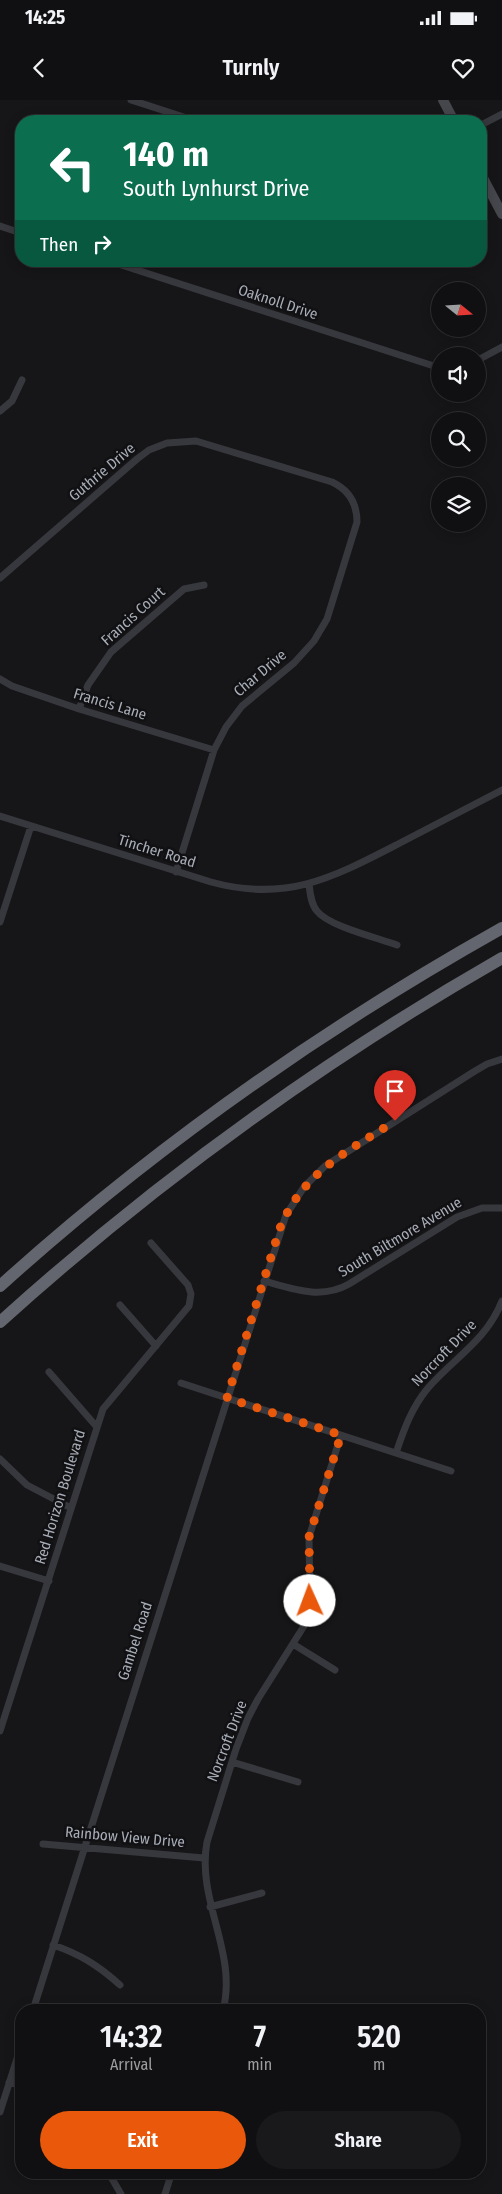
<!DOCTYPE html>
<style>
body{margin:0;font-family:"Fira Sans Condensed",sans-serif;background:#19191b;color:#f1f3f6;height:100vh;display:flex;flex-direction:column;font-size:19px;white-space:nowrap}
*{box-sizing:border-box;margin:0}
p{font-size:16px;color:#9c9d9f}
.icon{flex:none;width:28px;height:28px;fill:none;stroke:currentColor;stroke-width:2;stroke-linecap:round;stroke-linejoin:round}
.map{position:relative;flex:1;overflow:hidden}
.side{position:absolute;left:15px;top:1904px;width:471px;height:175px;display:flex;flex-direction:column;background:#101012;border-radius:20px;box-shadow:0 2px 12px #0003,0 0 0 1px #303032}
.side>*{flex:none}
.banner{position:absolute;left:15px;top:15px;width:472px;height:152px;border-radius:20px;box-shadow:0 2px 12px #0003,0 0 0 1px #303032;background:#0b6e4f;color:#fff;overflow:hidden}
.needle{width:32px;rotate:108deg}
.buttons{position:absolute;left:431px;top:182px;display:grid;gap:10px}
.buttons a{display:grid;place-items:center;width:55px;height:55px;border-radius:50%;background:#101012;box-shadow:0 2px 12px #0003,0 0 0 1px #303032;font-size:25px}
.pin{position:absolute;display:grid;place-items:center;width:42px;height:42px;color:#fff;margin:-51px -21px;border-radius:50% 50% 50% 0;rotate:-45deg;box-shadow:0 0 5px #0007}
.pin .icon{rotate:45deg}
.me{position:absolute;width:55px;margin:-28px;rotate:358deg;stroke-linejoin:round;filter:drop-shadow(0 0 4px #0008)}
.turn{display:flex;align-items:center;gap:18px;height:105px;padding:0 25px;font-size:22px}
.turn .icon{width:65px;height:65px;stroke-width:2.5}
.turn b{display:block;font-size:35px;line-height:42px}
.then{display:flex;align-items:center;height:48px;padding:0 25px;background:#0003;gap:10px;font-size:19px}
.eta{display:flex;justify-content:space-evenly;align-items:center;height:85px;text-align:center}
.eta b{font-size:30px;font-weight:600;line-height:35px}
.button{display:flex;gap:10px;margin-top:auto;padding:10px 25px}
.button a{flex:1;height:58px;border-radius:30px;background:#ea580c;color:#fff;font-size:20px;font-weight:600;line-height:58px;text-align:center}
.button a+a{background:#19191b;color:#f1f3f6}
.status{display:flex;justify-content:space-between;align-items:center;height:35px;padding:0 25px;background:#101012;direction:ltr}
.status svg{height:14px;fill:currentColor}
header{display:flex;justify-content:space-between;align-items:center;height:65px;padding:0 25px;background:#101012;font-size:22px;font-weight:600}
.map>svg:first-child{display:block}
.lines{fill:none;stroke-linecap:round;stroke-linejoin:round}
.street{stroke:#37383d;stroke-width:7}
.secondary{stroke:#45474d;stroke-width:10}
.highway{stroke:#63666e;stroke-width:12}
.route{stroke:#ea580c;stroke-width:9;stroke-dasharray:0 16.2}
.labels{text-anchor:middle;stroke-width:5;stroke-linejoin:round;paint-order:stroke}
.street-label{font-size:15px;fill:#a8adb8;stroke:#111113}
</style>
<div class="status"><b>14:25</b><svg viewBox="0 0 49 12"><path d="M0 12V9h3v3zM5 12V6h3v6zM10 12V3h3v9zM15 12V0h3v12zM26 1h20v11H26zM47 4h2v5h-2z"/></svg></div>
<header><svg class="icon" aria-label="back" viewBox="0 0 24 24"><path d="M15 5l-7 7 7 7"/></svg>Turnly<svg class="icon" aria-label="heart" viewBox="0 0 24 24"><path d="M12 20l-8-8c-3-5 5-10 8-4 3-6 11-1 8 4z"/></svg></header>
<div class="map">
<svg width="502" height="2094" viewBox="0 0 502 2094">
<rect width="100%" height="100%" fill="#161618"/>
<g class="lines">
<path class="street" d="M131 0 196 21
M481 25 502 14
M0 126 21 133
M109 161 440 268
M478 260 502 247
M0 311 12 301 22 280
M0 478 137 359 149 350 167 343 196 341 332 382C349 390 357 403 357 422L327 519 314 541 294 563 242 606 226 627 214 650 176 772
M0 579 12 586 79 609 214 650
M79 609 88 585 111 552 184 489 204 485
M0 716 211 782C287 803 334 777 400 743 434 725 468 708 502 690
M309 784C310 793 311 804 317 811 328 826 378 838 397 845
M0 822 31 726
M264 1181C293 1189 321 1200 349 1184L457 1117 482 1108H502
M120 1205 156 1246
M49 1272 96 1326
M181 1283 451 1371
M396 1353C404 1329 412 1307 428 1288 455 1257 486 1241 502 1201
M0 1359 27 1385 71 1408
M0 1466 49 1481
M293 1544 335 1570
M0 1631 103 1309 189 1206 191 1194 188 1185 151 1143
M232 1662 298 1682
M43 1744 204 1758
M210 1807 262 1793
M53 1845C80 1854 99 1866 120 1885
M33 1910 286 1115 304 1087 325 1066 475 971 487 964 502 959
M223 1910C238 1853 196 1800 207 1742L236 1649 248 1618 258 1599 304 1526 310 1501 309 1437 341 1335
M9 1982 21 1986
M0 2012 21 1946
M108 2072 121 2094
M165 2094 172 2072"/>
<path class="secondary" d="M443 0 454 21
M481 74 502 114"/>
<path class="highway" d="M0 1186C153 1048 322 929 502 828
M0 1222C154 1083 322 961 502 858"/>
</g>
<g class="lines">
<path class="route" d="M310 1501 309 1437 341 1335 227 1298 280 1128C303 1072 347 1052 395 1021"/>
</g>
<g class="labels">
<g class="street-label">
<text transform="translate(278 202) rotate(18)" y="5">Oaknoll Drive</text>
<text transform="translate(102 372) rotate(-40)" y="5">Guthrie Drive</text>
<text transform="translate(133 516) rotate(-42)" y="5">Francis Court</text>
<text transform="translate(260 573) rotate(-40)" y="5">Char Drive</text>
<text transform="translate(110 604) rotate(17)" y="5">Francis Lane</text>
<text transform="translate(157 751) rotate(17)" y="5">Tincher Road</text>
<text transform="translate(400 1137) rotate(-31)" y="5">South Biltmore Avenue</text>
<text transform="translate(444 1253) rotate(-46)" y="5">Norcroft Drive</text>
<text transform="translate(60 1397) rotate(-73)" y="5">Red Horizon Boulevard</text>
<text transform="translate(135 1541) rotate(-72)" y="5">Gambel Road</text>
<text transform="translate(227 1641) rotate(-69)" y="5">Norcroft Drive</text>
<text transform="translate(125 1737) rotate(5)" y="5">Rainbow View Drive</text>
</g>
</g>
</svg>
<div class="buttons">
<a><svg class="needle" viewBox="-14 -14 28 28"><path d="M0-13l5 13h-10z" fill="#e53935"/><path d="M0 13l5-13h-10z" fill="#9c9d9f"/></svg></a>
<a><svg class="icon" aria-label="sound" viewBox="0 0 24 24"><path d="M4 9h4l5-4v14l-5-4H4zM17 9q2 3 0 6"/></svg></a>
<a><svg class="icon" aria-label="search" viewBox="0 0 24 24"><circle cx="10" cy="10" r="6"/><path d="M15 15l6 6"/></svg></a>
<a><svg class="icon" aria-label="layers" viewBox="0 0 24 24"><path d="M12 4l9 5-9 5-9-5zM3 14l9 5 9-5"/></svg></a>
</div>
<div class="pin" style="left:395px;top:1021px;background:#d93025"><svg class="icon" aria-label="arrive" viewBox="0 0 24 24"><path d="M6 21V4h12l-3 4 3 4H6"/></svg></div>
<svg class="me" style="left:310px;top:1501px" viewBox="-20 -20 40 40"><circle r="19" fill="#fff"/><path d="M0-13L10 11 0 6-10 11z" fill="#ea580c"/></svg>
<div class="banner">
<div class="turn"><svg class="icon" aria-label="left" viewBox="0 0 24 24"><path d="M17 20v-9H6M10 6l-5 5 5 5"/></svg><div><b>140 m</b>South Lynhurst Drive</div></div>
<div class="then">Then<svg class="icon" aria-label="right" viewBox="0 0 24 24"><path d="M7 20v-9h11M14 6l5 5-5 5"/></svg></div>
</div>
<section class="side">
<div class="eta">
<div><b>14:32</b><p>Arrival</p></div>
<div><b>7</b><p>min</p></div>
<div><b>520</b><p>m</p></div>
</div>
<div class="button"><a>Exit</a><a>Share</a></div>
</section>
</div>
